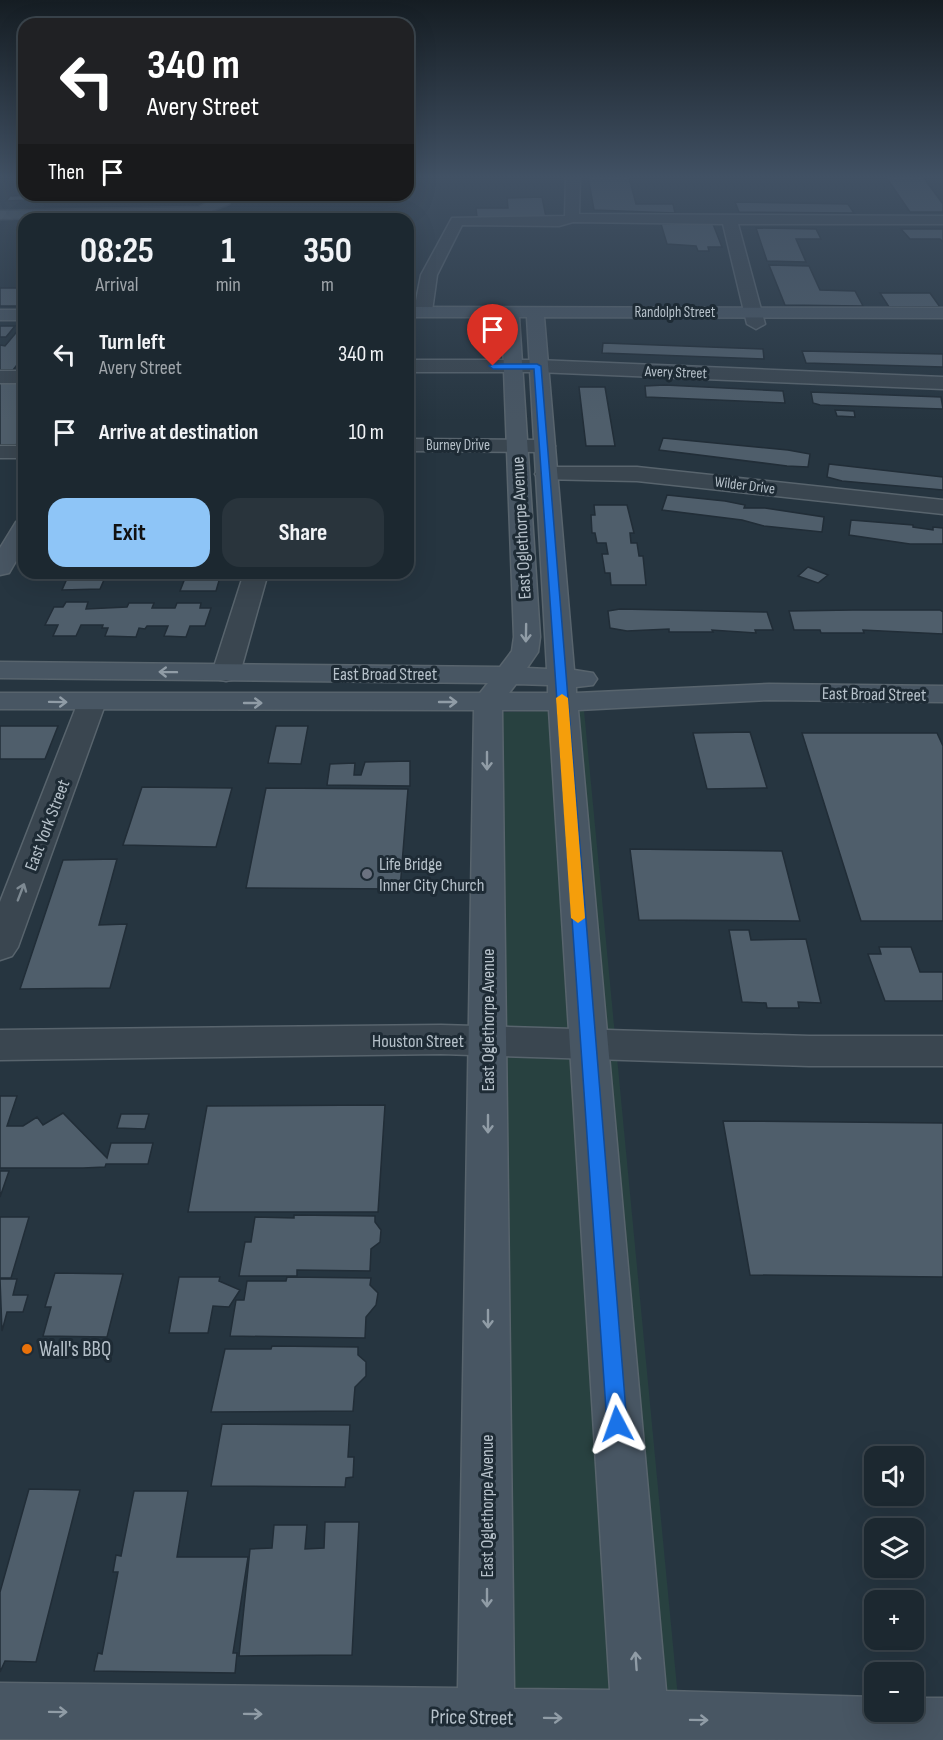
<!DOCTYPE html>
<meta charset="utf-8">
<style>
body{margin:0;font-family:"Sofia Sans Condensed",sans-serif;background:#29343c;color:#f1f3f6;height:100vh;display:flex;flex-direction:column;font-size:22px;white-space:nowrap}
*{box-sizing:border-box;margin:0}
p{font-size:20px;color:#a0a6ab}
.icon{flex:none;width:33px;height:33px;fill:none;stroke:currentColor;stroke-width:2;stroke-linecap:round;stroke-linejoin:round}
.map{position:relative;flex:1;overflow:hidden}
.side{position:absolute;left:18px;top:213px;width:396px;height:366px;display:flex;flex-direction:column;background:#1c2830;border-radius:18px;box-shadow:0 6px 24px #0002,0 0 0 2px #3a444c}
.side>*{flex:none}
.banner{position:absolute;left:18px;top:18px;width:396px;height:183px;border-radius:18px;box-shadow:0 6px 24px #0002,0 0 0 2px #3a444c;background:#202124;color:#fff;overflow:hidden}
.controls{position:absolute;left:864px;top:1446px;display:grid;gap:12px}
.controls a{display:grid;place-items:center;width:60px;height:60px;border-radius:12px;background:#1c2830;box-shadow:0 6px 24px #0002,0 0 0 2px #3a444c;font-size:30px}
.pin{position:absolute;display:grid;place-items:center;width:51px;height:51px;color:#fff;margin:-62px -26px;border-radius:50% 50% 50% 0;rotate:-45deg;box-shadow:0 0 6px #0007}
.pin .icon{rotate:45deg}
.me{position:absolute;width:66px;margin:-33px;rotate:356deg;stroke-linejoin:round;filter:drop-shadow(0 0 4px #0008)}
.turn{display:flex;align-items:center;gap:21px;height:126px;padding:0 30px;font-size:27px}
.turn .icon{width:78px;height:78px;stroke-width:2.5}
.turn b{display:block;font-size:42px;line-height:51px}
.then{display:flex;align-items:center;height:57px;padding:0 30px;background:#0003;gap:12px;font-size:22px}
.eta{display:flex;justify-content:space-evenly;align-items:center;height:102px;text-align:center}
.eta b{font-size:36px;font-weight:700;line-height:42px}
.action{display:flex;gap:12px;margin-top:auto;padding:12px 30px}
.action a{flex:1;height:69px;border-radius:18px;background:#8ec5f7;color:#111;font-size:24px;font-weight:700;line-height:69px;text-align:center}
.action a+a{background:#29343c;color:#f1f3f6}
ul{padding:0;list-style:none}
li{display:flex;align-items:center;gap:18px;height:78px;padding:0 30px}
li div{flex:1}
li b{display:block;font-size:22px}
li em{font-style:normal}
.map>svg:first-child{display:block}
.green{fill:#284140}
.building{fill:#4f5e6b;stroke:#212d37;stroke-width:1.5}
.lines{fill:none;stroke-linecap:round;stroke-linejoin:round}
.street-casing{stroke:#58646d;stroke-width:3}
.secondary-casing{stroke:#58646d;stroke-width:3}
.primary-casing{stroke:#46525c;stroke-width:3}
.street{fill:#3a4650;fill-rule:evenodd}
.secondary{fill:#485663;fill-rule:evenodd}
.primary{fill:#586570;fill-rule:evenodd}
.oneway{stroke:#909ca6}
.oneway2{stroke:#7e8a93}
.route{fill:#1a73e8;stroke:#114b97;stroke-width:1.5}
.slow{fill:#f59e0b}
.worship-dot{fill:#6b7280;stroke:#1e2b35;stroke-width:2}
.food-dot{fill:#e8710a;stroke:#1e2b35;stroke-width:2}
.labels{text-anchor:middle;stroke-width:6;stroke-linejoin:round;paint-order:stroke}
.far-street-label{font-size:15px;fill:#b6c1ca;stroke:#1e2b35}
.street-label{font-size:18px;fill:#b6c1ca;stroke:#1e2b35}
.poi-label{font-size:18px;fill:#b6c1ca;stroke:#1e2b35;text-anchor:start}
.near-poi-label{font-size:21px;fill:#b6c1ca;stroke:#1e2b35;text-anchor:start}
.near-street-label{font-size:21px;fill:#b6c1ca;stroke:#1e2b35}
</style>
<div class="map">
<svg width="943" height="1740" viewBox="0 0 943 1740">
<rect width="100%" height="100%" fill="#263540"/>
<path class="green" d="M584 710 682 1740H477L475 713Z"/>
<path class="building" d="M588 177H629L636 204H673L675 213 594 210Z
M886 177H923L943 204V212H910Z
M34 195 31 200 6 201 10 196Z
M542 197 546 217H477L476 208H508L507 198Z
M735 202 848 204 854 213 739 212Z
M661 224H713L722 247H708L709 251H698L696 246 667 244Z
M756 228 816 229 821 239H796L806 262 767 261Z
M901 229H943V242L940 239H910Z
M769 265 809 266 820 290 855 291 863 306 785 305Z
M0 288H24V306H0Z
M880 293H930L940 307H889Z
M0 326H15L6 337H0Z
M20 328H24V356L13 370H0V345L5 346Z
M603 343 763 349 764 359 602 353Z
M802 351 943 354V367L806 363Z
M0 383H24V433L16 445H0Z
M665 385 783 391 785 403 646 397 645 386Z
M579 387H605L615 446H586Z
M811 392 941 397 943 409 820 405 813 403Z
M835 410 854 411 855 417 837 416Z
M663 438 788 450 810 454 808 467 787 466 659 450Z
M829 464 943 477V490L842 481 827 477Z
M667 495 725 501 745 505 744 508H765L824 517 822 532 764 526 742 520 662 510Z
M594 505H627L634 533H630L631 543H637L639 556H643L646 585H611L610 573H605L602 554H608L606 543H597L595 533H592L591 515H595Z
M851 520 913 525V527L933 530V527L943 528V544H910L849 535Z
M808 567 828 575 818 583 798 576Z
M107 573 100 589 62 590 69 574 65 573Z
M187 573H226L221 574 216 591H180Z
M66 602H88L86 609 127 607 129 603H154L152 608H175L177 603H201L200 608H211L205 626H190L186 637 164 636 168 626H147L145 629 139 628 136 637 105 636 108 628H102L103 625H81L76 636H53L58 625H45L54 607H63Z
M620 609 767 612 773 630H755L756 633 712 630 713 632H669V629L627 631 610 628 608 611Z
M853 610H940L943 612V634L863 630 864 633H821L820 630H794L789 611Z
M0 726H58L45 759H0Z
M276 726H308L301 764 268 763Z
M750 732 767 788 707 789 693 733Z
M802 733H937L943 746V921H861Z
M410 761V786L327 785 330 764 355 763 354 775H361L365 762Z
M142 787 232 788 216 847 123 845Z
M266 788 408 789 400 889 246 888Z
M630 849 782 851 800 921 639 920Z
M117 859 99 925 127 924 110 988 20 989 63 860Z
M729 930H749L751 940 806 939 821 1003 798 1002 799 1008H767L766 1003 742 1002Z
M879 947H911L920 972H943V1001H885L868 954H881Z
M0 1096H17L7 1126H23L37 1117 43 1125 63 1113 107 1158 111 1143H153L148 1164H106L105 1167 83 1168H0Z
M385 1105 378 1212H188L207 1106Z
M121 1114H149L145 1129 117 1128Z
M723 1121 943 1123V1277L750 1275Z
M0 1171H9L0 1197Z
M294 1215 375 1216V1222L381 1230 380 1242 371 1249 370 1271 297 1270V1276H239L245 1242H251L255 1217 294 1218Z
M0 1217H29L11 1278H0Z
M55 1273 123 1274 107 1337 43 1336 51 1307H45Z
M179 1277H220L219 1281 240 1290 229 1307 213 1306 208 1333H169Z
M287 1277 371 1278 370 1285 378 1293 376 1305 366 1317 365 1338 230 1336 236 1300H244L247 1281H286Z
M0 1279H17L13 1295H28L23 1312H7L2 1331Z
M272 1346 358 1347V1355L366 1362V1376L355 1387 353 1411 211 1412 225 1349H271Z
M222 1424 350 1425 348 1457H354L353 1477 346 1478 345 1487 211 1486Z
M29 1489 80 1490 36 1662 5 1661 0 1672V1592Z
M134 1491H188L177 1557H248L233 1653H237L235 1673 94 1671 98 1653 102 1654 118 1572H113L116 1555 121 1556Z
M325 1522H359L352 1655 239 1656 250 1549 272 1548 274 1525H307L305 1549 324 1548Z"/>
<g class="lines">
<g class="street-casing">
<path id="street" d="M566 177H580L579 214 943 216V224H738L765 324 756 329 747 324 723 224 573 222 559 226 462 225 437 275 432 311 429 315H417L414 311 421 275 452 218 565 216Z
M408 360H537L943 377V389L537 372H408Z
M0 371H24V383H0Z
M408 439 544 440 551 442 555 446 551 450 544 452 408 451Z
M0 446H24V458H0Z
M546 467H637L943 500V514L637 481 538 479 535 474 538 469Z
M244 573H268L240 673 236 679 226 681 216 679 212 673Z
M92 694 102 696 106 702 18 947 12 956 0 960V902L78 702 82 696Z
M441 1025 809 1036H943V1066H809L441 1054 0 1060V1030Z"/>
</g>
<g class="secondary-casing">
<path id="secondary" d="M408 307 943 308V318L544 317 574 670 593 673 597 679 593 685 576 687V693L769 684 943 686V702L769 700 578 710 666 1691 874 1697V1712H914V1698H943V1740L0 1739V1683L458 1688 474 710 0 709V693H480L488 683 0 678V662L500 667 512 651 514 637 502 317H408ZM519 317H527L547 669 527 668 538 652 540 637ZM516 684 548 685V693H509ZM502 710H549L610 1690 514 1689Z
M0 310H24V320H0Z
M24 520V547L9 573 0 575V548L16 522Z"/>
</g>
<g class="primary-casing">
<path id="primary" d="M220 195H234L229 204 201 215 0 219V211L199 207Z"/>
</g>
<use href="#street" class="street"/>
<use href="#secondary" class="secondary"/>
<use href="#primary" class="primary"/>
</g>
<defs><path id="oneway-shaft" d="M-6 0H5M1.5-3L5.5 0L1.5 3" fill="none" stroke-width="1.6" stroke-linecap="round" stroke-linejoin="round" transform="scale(1.5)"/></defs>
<g class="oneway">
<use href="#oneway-shaft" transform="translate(526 633) rotate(91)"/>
<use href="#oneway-shaft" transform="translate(168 672) rotate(-179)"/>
<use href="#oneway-shaft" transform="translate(58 702) rotate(1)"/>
<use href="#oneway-shaft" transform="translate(448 702)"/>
<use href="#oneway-shaft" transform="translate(253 703)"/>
<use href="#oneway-shaft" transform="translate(487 761) rotate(90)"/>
<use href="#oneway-shaft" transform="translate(488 1124) rotate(90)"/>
<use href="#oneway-shaft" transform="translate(488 1319) rotate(90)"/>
<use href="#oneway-shaft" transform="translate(487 1598) rotate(90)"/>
<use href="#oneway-shaft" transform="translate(636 1661) rotate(-94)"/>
<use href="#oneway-shaft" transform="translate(58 1712) rotate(1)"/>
<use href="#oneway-shaft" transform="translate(253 1714) rotate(1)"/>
<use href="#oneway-shaft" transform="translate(553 1718) rotate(1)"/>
<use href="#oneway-shaft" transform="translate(699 1720) rotate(1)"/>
</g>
<use class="oneway2" href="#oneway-shaft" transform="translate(21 892) rotate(-69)"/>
<linearGradient id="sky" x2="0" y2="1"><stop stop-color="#151d23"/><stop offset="0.42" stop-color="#415164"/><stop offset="1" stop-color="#415164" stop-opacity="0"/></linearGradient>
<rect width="943" height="421" fill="url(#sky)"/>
<path class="route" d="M537 364 541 366 627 1424 624 1430 617 1433 610 1430 607 1424 534 369H493L489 366 493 364Z"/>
<path class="slow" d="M562 694 568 698 585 918 578 923 571 918 556 698Z"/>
<circle class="worship-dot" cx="367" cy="874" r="6"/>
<circle class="food-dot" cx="27" cy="1349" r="6"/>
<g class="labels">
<g class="far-street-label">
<text x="675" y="317">Randolph Street</text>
<text transform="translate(676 372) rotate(2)" y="5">Avery Street</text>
<text x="458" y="450">Burney Drive</text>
<text transform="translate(745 485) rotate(7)" y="5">Wilder Drive</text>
</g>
<g class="street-label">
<text transform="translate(521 528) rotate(-93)" y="6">East Oglethorpe Avenue</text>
<text x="385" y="680">East Broad Street</text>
<text transform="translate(874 694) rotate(1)" y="6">East Broad Street</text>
<text transform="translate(47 825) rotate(-69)" y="6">East York Street</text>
<text transform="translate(488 1020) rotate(-90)" y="6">East Oglethorpe Avenue</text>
<text x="418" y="1047">Houston Street</text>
<text transform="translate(487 1506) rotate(-90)" y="6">East Oglethorpe Avenue</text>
</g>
<g class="poi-label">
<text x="379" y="870">Life Bridge<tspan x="379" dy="21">Inner City Church</tspan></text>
</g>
<g class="near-poi-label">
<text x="39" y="1356">Wall's BBQ</text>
</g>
<g class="near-street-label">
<text transform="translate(472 1717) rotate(1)" y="7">Price Street</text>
</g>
</g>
</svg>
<div class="controls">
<a><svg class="icon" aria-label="sound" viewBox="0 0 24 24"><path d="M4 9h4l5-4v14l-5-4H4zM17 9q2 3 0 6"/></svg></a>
<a><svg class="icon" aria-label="layers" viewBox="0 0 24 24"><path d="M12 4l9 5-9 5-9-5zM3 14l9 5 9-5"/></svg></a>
<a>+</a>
<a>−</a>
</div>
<div class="pin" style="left:493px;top:366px;background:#d93025"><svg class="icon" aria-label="arrive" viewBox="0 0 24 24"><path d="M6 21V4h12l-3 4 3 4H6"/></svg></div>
<svg class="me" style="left:617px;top:1424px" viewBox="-20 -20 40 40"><path d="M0-17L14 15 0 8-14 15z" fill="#1a73e8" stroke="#fff" stroke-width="4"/></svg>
<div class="banner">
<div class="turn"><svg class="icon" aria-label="left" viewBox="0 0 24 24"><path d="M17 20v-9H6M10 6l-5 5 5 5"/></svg><div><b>340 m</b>Avery Street</div></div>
<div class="then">Then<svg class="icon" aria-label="arrive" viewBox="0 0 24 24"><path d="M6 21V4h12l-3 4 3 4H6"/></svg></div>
</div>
<section class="side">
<div class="eta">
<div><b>08:25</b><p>Arrival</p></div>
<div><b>1</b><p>min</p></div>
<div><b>350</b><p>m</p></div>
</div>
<ul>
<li><svg class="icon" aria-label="left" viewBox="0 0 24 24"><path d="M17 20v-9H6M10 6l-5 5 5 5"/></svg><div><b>Turn left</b><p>Avery Street</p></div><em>340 m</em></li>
<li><svg class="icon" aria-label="arrive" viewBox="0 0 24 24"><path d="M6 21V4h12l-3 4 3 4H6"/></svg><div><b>Arrive at destination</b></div><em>10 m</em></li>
</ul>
<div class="action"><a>Exit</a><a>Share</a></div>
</section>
</div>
